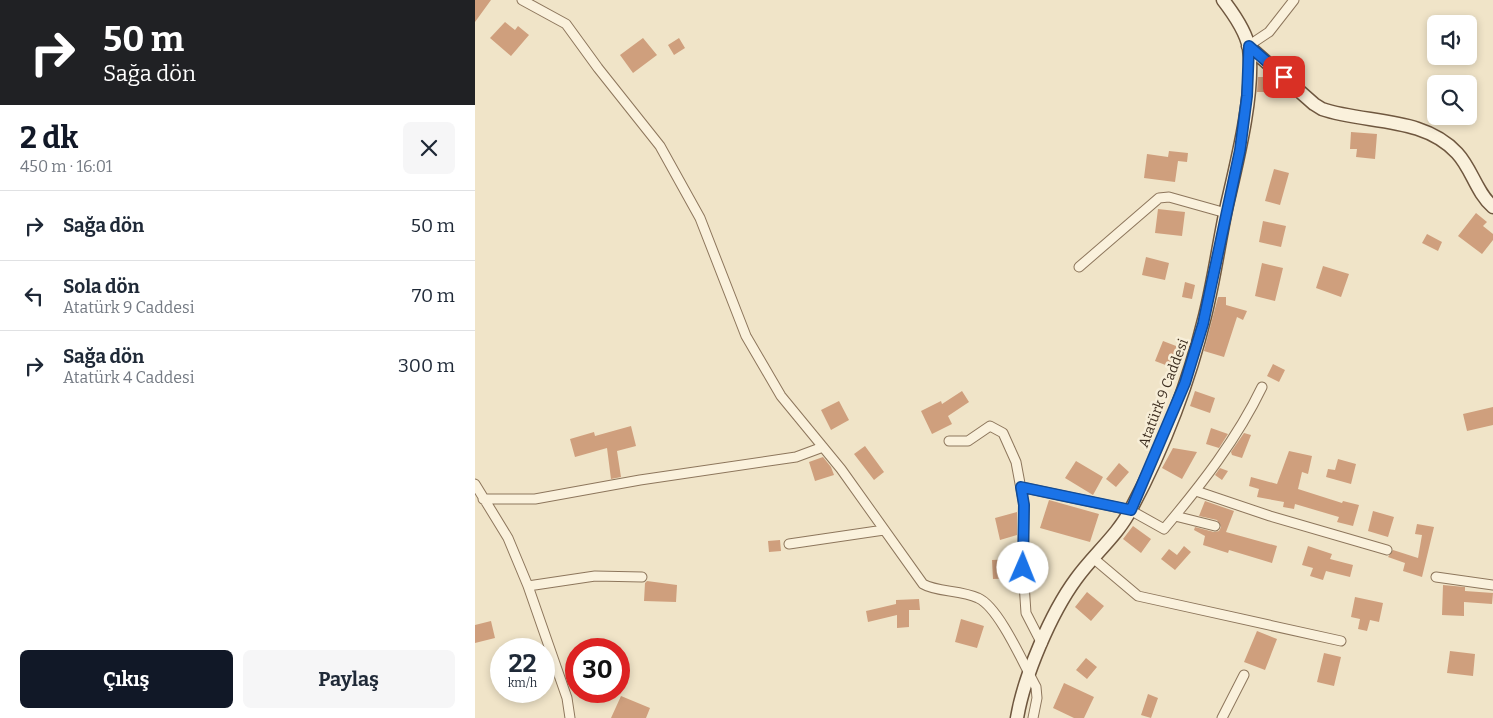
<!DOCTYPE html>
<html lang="tr">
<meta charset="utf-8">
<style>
body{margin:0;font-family:Bitter,serif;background:#f6f6f7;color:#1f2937;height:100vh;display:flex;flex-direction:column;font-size:19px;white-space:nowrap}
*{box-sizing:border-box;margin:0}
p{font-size:16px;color:#747a83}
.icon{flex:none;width:28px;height:28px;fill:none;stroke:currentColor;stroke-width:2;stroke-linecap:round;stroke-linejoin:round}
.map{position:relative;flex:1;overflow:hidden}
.drawer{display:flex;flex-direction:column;background:#fff;width:475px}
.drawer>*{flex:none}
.guide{background:#202124;color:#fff;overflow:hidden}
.buttons{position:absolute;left:952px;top:15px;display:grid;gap:10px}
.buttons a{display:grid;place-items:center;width:50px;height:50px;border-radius:8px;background:#fff;box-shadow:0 2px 8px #0003;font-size:25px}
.speed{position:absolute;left:15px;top:638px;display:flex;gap:10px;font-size:25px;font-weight:700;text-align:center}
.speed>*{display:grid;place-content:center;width:65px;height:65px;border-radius:50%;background:#fff;box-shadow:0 2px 8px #0003;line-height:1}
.speed small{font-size:12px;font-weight:400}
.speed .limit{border:8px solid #d22;background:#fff;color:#111}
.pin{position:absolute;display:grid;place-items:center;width:42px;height:42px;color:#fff;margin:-21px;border-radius:10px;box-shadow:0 2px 8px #0006}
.me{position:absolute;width:55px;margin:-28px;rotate:1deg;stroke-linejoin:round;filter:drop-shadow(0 0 4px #0008)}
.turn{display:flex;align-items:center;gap:18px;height:105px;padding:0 20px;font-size:22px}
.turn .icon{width:65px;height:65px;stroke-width:2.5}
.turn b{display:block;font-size:35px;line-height:42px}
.round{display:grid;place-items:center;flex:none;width:52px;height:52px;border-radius:8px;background:#f6f6f7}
.head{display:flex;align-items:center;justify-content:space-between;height:85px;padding:0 20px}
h1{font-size:30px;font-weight:700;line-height:38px;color:#111827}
.button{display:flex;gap:10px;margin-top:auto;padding:10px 20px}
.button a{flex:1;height:58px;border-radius:8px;background:#111827;color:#fff;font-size:20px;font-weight:700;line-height:58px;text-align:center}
.button a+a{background:#f6f6f7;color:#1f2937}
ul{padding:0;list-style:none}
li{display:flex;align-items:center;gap:15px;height:70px;padding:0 20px;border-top:1px solid #e0e1e3}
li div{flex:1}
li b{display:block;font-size:19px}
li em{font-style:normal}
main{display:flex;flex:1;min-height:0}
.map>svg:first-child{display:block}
.building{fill:#cf9f7d}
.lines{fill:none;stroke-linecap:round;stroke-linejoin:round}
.street-casing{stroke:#8d765c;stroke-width:11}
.secondary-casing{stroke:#6f573f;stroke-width:15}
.street{stroke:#faf1dc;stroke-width:9}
.secondary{stroke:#faf1dc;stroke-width:12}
.route-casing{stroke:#114b97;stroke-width:12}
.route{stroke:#1a73e8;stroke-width:9}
.labels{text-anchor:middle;stroke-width:5;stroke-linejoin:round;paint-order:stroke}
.street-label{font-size:14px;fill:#3d2e20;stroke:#f7eed8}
</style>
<main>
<section class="drawer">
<div class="guide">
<div class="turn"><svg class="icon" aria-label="right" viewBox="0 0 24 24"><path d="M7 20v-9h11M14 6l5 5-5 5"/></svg><div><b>50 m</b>Sağa dön</div></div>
</div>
<div class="head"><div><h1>2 dk</h1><p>450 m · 16:01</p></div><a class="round"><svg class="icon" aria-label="close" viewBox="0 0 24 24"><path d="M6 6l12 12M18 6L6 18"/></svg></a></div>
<ul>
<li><svg class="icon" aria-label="right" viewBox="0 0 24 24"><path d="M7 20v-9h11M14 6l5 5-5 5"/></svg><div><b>Sağa dön</b></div><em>50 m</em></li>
<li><svg class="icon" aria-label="left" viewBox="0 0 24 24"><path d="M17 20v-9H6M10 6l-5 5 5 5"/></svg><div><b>Sola dön</b><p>Atatürk 9 Caddesi</p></div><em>70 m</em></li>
<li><svg class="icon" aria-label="right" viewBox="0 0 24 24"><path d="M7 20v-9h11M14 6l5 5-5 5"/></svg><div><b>Sağa dön</b><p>Atatürk 4 Caddesi</p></div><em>300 m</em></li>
</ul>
<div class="button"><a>Çıkış</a><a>Paylaş</a></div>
</section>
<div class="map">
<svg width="1018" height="718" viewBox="0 0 1018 718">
<rect width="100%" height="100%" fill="#f0e4c8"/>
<path class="building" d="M0 0H16L0 22Z
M30 22 40 30 43 26 54 35 36 56 15 38Z
M168 38 182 55 158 73 145 55Z
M204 38 210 48 199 55 193 45Z
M783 77H797L806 86 805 92H782Z
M876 132 902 134 900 159 881 157 882 149H875Z
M694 151 713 153 712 162 703 161 700 182 669 178 672 154 693 157Z
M799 169 814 173 805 205 790 201Z
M683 209 710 212 707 236 680 233Z
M1001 213 1012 222 1008 226 1018 234V240L1007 254 983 236Z
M788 221 811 226 806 247 784 242Z
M952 234 967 242 963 251 947 243Z
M671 257 694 263 690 280 667 275Z
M787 263 808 268 800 301 780 296Z
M848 266 874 274 866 297 841 288Z
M710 282 720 285 717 299 707 297Z
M743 297H751V305L772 311 768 320 762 317 749 357 729 351Z
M688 341 709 349 701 369 680 361Z
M798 364 810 370 804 382 792 376Z
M487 391 494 402 473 416 477 424 457 434 446 411 466 401 467 404Z
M720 391 740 398 735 413 715 406Z
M364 401 374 420 356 430 346 410Z
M1018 407V425L992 431 988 414Z
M156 426 161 446 142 451 146 477 136 479 132 448 100 457 95 439 119 432 120 436Z
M736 428 753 434 744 448 731 444Z
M769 433 776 435 767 458 757 455 756 452Z
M390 446 409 472 399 480 379 454Z
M698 448 722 452 707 479 687 468Z
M814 451 837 456 833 474 827 472 823 489 867 503 868 501 884 505 878 526 862 522 864 517 820 504 819 509 808 507 809 502 782 497 784 489 774 486 776 477 802 484Z
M348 457 356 467 359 475 340 481 334 462Z
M863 459 881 464 876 484 851 477 853 469 860 470Z
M601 461 628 477 618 495 590 478Z
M644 463 654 472 641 487 631 479Z
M745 468 753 471 747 480 740 475Z
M574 500 624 514 615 542 565 528Z
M730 501 759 511 751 532 802 546 797 563 754 550 753 553 728 545 730 536 719 530 720 527 739 532 744 531 746 527 742 520 724 516Z
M898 511 919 517 913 537 893 531Z
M542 512V535L525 540 520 518Z
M942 524 959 527 947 577 928 571 930 563 913 557 918 550 943 558 947 535 940 534Z
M658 526 676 539 666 553 648 539Z
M305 540 306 551 294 552 293 541Z
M709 546 716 552 700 570 686 559 694 549 702 555Z
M833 546 857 554 855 559 878 565 875 577 851 571 848 580 835 576 838 568 827 565Z
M542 559V578L518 579 517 560Z
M172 581 202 585 201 602 169 601 170 583Z
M968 585 990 587V591L1018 593 1017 604 989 602V616L967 615Z
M612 592 629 606 616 621 600 607Z
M880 597 908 603 904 622 895 620 892 631 883 629 885 619 876 617Z
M444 599 445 610H434V627L422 628V615L393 622 391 611 421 604V600Z
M486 619 509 626 502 648 480 642Z
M16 621 20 638 0 643V625Z
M782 631 802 639 790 670 769 662Z
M975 651 1000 654 998 676 972 673Z
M849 653 866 657 859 686 842 682Z
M611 658 622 667 612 679 601 670Z
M589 683 619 697 609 718H599L578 708Z
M673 694 683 698 676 718 666 715Z
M146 696 175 708 171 718H136Z"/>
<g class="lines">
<g class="street-casing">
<path id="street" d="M47 0 91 24 123 68 185 146 225 218 271 336 306 396 366 469 448 584C461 592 486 590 503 598 524 607 549 665 561 687L562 698 558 718
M773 46 794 32 819 0
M604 267 684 198 694 197 751 213
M474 441H493L515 426 528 433 541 462 549 505 548 568 551 613 567 644
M0 484 33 538 53 586 92 698 95 718
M546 487 655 510 689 529C726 485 762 439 787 387
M721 491 795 516 912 550
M8 499H60L165 480 321 457 348 447
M700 516 740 526
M314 544 409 530
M618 558 663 596 866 641
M961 577 1018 585
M53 586 120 576 167 577
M747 718 769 675"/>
</g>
<g class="secondary-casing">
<path id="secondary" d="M773 46 839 104 847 109C891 124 948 116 982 153 997 169 1001 192 1018 207
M542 718C549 676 576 613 601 579 618 555 643 535 656 509 688 449 714 382 730 316 739 280 744 242 752 205 762 162 780 91 774 48 771 31 758 13 748 0"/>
</g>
<use href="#street" class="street"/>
<use href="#secondary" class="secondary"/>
</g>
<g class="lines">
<g class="route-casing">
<path id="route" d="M548 568 549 505 546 487 656 510 710 383 728 324 765 150 772 96 774 46 809 77"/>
</g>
<use href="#route" class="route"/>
</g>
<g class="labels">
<g class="street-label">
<text transform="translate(688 393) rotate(-69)" y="5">Atatürk 9 Caddesi</text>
</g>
</g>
</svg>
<div class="buttons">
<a><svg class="icon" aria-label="sound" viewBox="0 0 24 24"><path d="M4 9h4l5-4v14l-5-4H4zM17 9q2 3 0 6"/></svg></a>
<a><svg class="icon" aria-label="search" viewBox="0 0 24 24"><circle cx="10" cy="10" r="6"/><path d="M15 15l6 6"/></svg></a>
</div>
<div class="speed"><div>22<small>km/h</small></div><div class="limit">30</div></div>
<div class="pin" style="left:809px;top:77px;background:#d93025"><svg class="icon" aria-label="arrive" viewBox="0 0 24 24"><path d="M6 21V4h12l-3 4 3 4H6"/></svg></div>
<svg class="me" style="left:548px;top:568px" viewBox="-20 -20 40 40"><circle r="19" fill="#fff"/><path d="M0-13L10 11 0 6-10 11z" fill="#1a73e8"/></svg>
</div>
</main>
